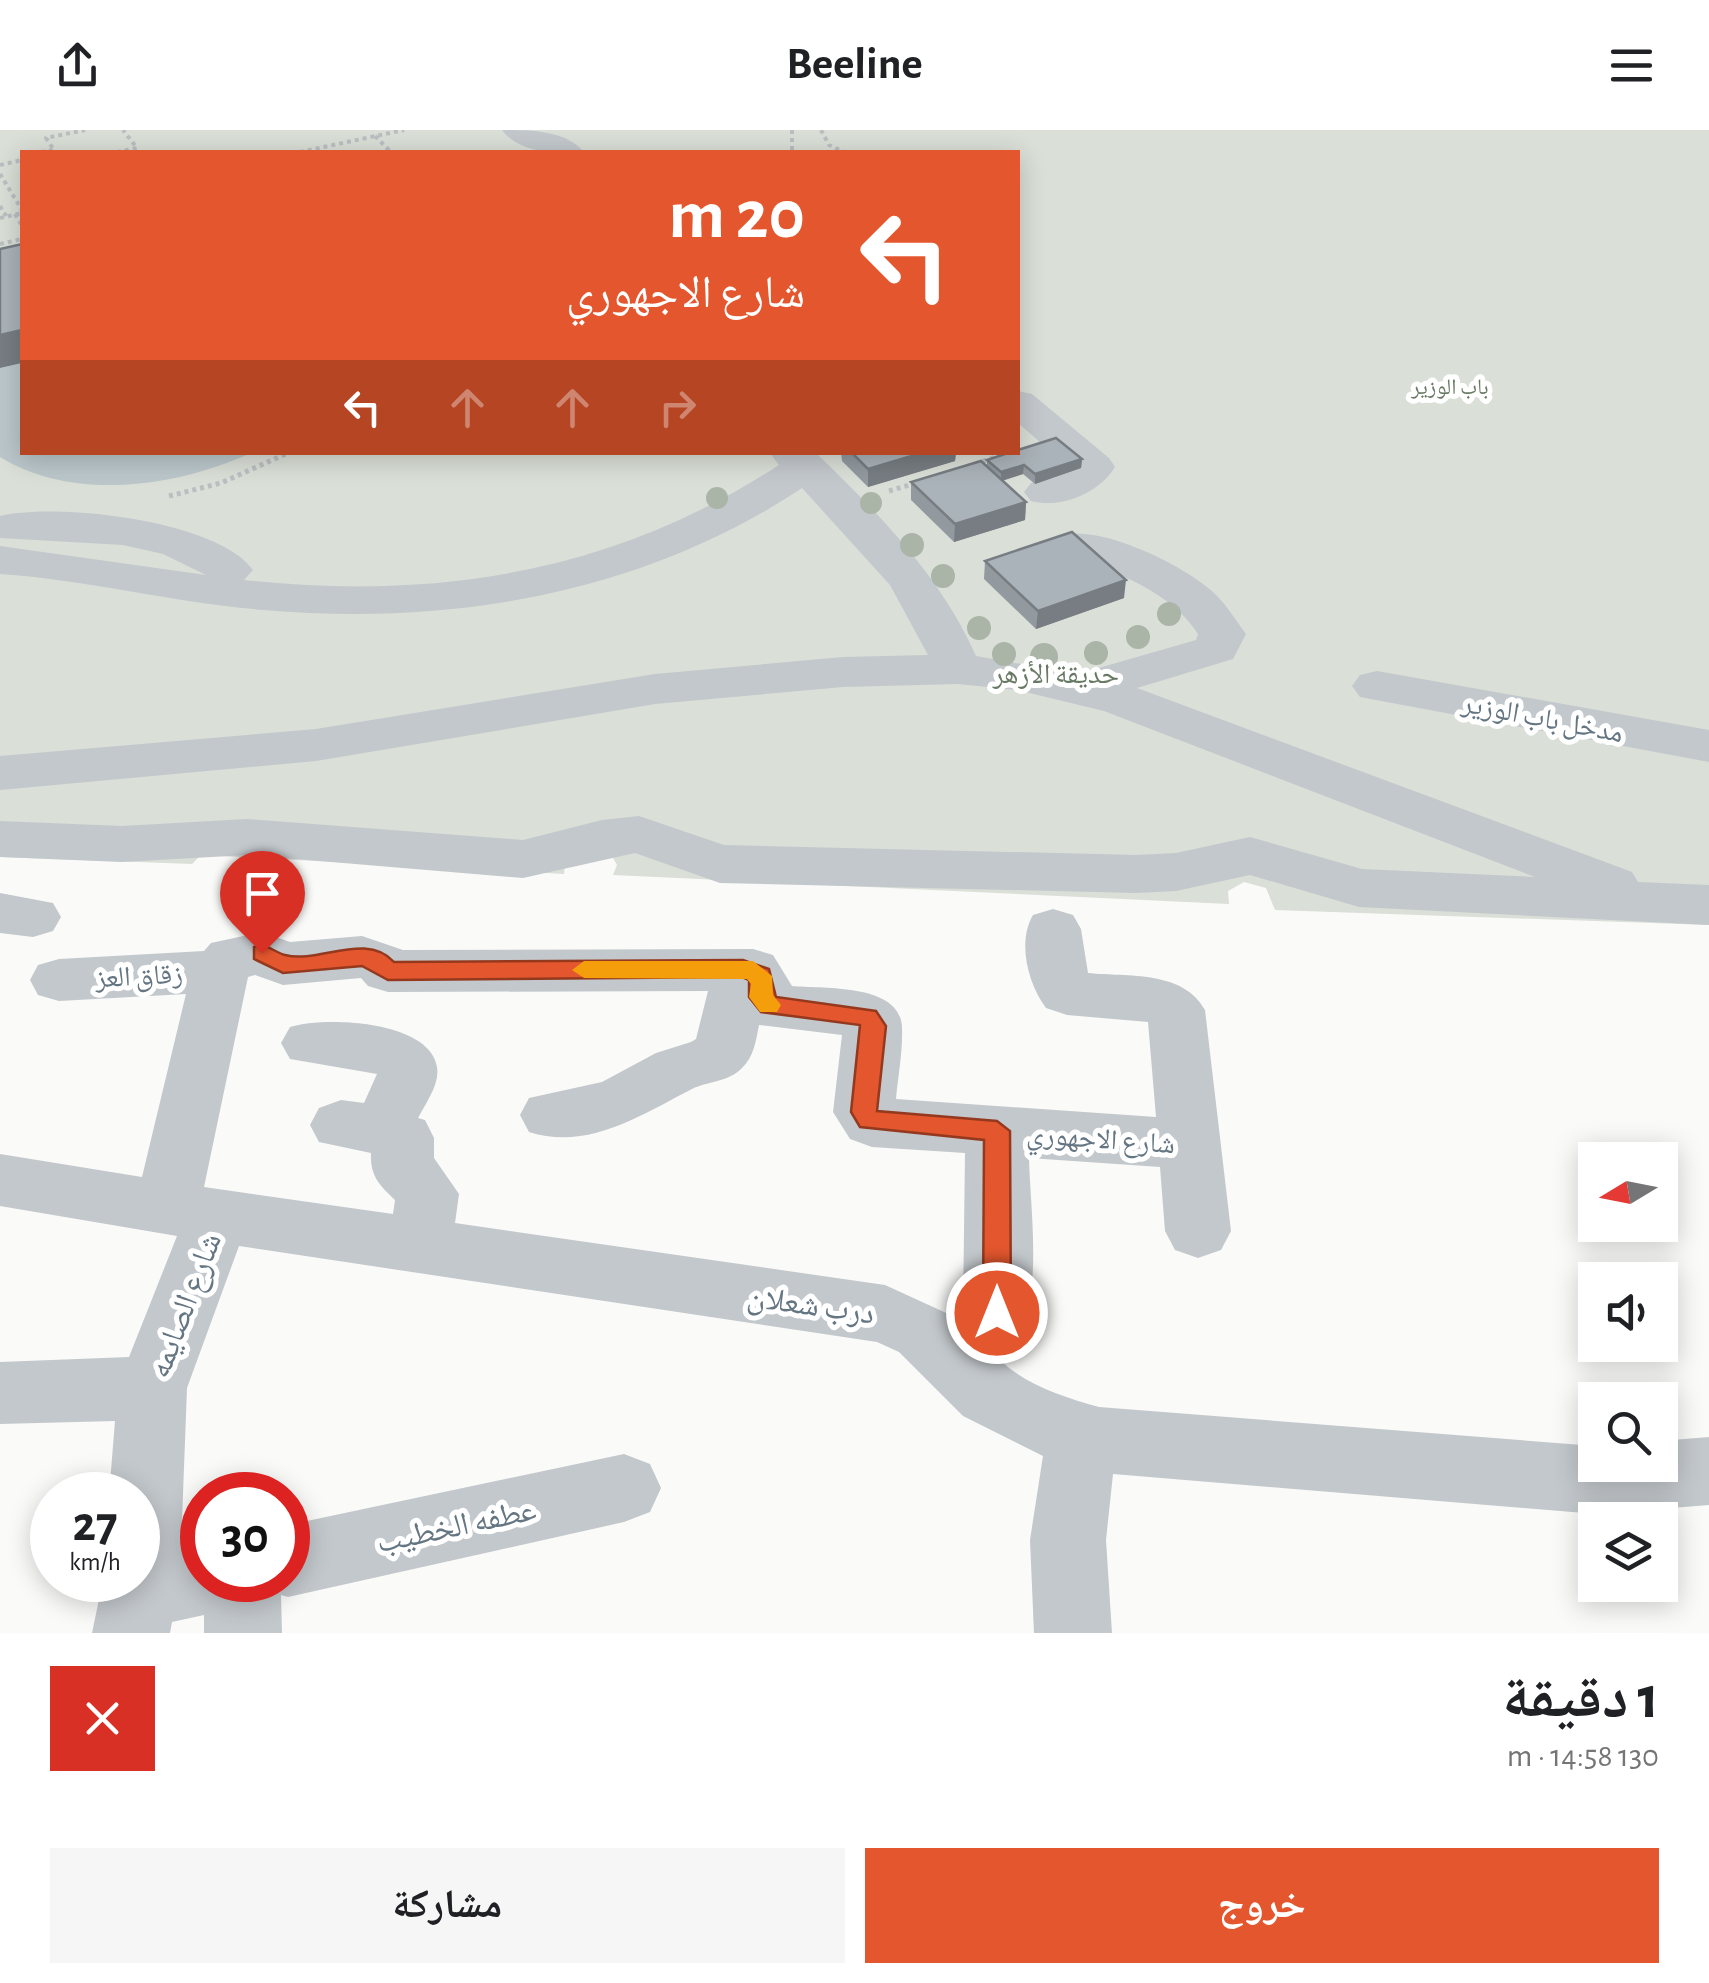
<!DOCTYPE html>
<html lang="ar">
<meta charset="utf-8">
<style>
body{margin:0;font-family:"Alegreya Sans","Noto Naskh Arabic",sans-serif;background:#f6f6f6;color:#202124;direction:rtl;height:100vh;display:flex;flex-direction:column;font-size:38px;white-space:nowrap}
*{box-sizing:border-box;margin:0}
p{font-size:32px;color:#757577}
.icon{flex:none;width:55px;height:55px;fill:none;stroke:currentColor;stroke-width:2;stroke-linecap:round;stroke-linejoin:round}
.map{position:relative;height:1503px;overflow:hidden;direction:ltr}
.panel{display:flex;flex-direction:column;background:#fff;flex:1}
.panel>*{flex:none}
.top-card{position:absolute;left:20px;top:20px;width:1000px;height:305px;border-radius:0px;box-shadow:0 5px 25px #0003;direction:rtl;background:#e4572e;color:#fff;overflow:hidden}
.needle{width:65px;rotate:260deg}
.controls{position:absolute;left:1578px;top:1012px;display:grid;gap:20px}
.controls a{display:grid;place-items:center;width:100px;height:100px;border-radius:0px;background:#fff;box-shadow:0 5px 25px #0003;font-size:50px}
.speed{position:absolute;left:30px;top:1342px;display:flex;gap:20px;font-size:50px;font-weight:700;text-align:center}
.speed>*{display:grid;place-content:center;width:130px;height:130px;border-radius:50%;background:#fff;box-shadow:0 5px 25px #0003;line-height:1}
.speed small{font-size:25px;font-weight:400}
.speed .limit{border:15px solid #d22;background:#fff;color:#111}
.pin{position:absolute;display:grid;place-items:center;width:85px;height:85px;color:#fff;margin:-102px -42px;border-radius:50% 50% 50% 0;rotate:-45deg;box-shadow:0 0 10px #0007}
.pin .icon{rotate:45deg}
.me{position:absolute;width:110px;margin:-55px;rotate:0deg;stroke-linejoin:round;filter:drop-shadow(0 0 8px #0008)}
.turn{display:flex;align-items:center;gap:35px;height:210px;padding:0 50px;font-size:45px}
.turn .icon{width:130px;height:130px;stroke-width:2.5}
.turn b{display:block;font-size:70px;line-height:85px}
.lanes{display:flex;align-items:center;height:95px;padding:0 50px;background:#0003;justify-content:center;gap:50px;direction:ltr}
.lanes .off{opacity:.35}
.round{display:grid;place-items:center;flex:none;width:105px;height:105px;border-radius:0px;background:#f6f6f6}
.summary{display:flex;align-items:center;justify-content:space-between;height:170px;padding:0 50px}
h1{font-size:60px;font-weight:700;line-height:75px}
.primary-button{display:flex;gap:20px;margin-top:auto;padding:20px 50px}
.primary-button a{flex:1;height:115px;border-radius:0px;background:#e4572e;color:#fff;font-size:40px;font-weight:700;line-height:115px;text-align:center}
.primary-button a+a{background:#f6f6f6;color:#202124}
header{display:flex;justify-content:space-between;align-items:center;height:130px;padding:0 50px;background:#fff;font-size:45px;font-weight:700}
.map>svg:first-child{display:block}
.green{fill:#dadfd7;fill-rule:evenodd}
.water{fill:#bbc7cb}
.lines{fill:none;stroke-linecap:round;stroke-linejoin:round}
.path-far1{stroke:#bbbfc2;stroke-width:4;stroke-dasharray:4 4;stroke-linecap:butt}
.path{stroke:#bbbfc2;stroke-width:5;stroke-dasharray:4 4;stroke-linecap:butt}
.minor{fill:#c3c8cc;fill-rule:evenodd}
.tree{fill:#aab4a7}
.wall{fill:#929a9f}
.shaded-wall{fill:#777d82}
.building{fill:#aab3b9;stroke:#777d82;stroke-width:2.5}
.route{fill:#e4572e;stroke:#94391e;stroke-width:2.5}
.slow{fill:#f59e0b}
.labels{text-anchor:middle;stroke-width:10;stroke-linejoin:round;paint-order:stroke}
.far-park-label{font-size:22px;fill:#687a64;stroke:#fff}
.park-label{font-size:28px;fill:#687a64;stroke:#fff}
.street-label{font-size:28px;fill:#657683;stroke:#fff}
.near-street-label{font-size:32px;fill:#657683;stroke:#fff}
</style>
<header><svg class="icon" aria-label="menu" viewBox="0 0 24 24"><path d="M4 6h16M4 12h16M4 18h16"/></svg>Beeline<svg class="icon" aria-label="share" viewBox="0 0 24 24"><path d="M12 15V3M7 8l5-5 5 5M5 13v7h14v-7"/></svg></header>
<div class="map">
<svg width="1709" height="1503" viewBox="0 0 1709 1503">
<rect width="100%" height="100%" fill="#fafaf8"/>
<path class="green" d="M0 0H1709V795L1275 780 1266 758 1244 752 1228 761 1229 774 613 745 617 735 612 726 565 734 564 744 201 725 192 734 0 727ZM22 22H1018V322H22Z"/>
<path class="water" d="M22 233V322L251 323C176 357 73 372 0 327V238Z"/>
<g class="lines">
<path class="path-far1" d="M792 0V22
M821 0 829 15 844 22
M375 6 391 22
M41 22 54 20 46 8 85 0
M117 22 137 18 123 0
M300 22 404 0
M0 35 22 30
M0 44 22 80
M0 76 6 86
M15 84 22 96
M0 88 22 83
M0 114 22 109"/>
<path class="path" d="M975 334 1010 322
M889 361 916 353
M169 366 221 353 290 322"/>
<path class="minor" d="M502 0C529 0 566 0 584 22 557 24 520 24 502 0Z
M1018 261 1032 264 1109 328 1115 337C1099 363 1062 379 1031 371L1024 362 1031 353 1071 339 1018 293Z
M769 322H815C878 383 940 445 976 526L1078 544 1196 510 1198 504C1177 471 1139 452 1103 438 1087 431 1066 429 1056 414L1062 405C1102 395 1181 434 1212 461 1226 474 1235 489 1246 504L1233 529 1137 558 1632 742 1638 752 1709 755V795L1359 777 1250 745 1176 761 1136 763 720 753 635 723 523 748 247 725 122 732 0 727V691L122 696 247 689 523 710 602 690 639 686 724 715 1136 725 1176 723 1250 707 1362 739 1535 747 1104 581 1017 560 958 554 843 557 655 574 316 631 0 660V626L316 599 655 544 843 527 928 525 890 455 802 358C643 464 452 496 264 480 175 473 89 450 0 444V416L206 445 163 424 123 415 0 408V386C56 372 218 390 253 440L244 450C438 471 615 442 779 335Z
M1377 541 1709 600V632L1360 567 1352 556 1360 545Z
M0 763 53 773 61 787 53 801 33 807 0 803Z
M1053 779 1073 785 1081 799 1088 843C1128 847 1183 840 1205 880L1231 1101 1221 1120 1198 1128 1175 1120 1165 1101 1160 1037 1029 1028C1030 1083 1048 1194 1001 1231 1028 1256 1064 1267 1099 1277L1595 1316V1335H1660V1311L1709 1307V1375L1596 1384 1113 1344 1106 1410 1112 1503H1034L1030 1410 1043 1326 963 1286 899 1222 877 1212 239 1116 187 1258 181 1417 202 1412V1450H288V1395L624 1324 650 1334 661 1358 650 1382 624 1392 288 1467 281 1465 282 1503H204V1485L172 1492 170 1503H92L103 1450H138V1365H109L115 1291 0 1294V1232L129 1227 177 1106 0 1076V1024L142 1047 186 864 59 871 38 865 30 850 38 835 59 829 204 821 211 813 262 802 290 812 362 806 403 820 753 819 773 825 792 856C823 859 900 853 902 897 903 921 898 946 896 969L1156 987 1148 892 1067 885 1046 878C1028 854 1017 812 1033 785ZM255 845 283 855 361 848 368 856 388 862 708 861 696 909 691 912 656 923 602 952 529 968 520 985 529 1002C588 1021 641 985 692 959 708 951 729 952 742 938 754 927 756 910 759 895L842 905 833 982 850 1009 872 1017 965 1023 963 1180 955 1187 885 1155 455 1093 459 1064 434 1028V1008L425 990 418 988C426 973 440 954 437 937 430 890 324 886 290 897L281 913 290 929 377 944 364 973 341 970 319 978 310 995 319 1012 371 1023C370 1046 379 1055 395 1070L393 1084 204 1057 248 847Z"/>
</g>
<g class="tree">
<circle cx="717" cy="368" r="11"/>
<circle cx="871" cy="373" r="11"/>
<circle cx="912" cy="415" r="12"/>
<circle cx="943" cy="446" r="12"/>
<circle cx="1169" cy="484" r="12"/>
<circle cx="979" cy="498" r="12"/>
<circle cx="1138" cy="507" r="12"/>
<circle cx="1096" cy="523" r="12"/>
<circle cx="1004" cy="524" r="12"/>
<circle cx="1044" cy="527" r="14"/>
</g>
<path class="wall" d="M841 322H956L955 331 868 357 842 331Z
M1082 329 1081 338 1035 354 1023 344 1002 351 1026 372 1025 390 954 412 911 370V352L987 336V330Z
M985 431 1124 468 1036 499 984 449Z"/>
<path class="shaded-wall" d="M22 200V233L0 238V205Z
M925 322H956L955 331 868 357V339Z
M1082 329 1081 338 1035 354V344Z
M1024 335 1023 344 1001 351V342Z
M1026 372 1025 390 954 412 955 394Z
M1126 450 1124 468 1036 499 1038 481Z"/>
<path class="building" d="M22 114V200L0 205V119Z
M1056 308 1082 329 1035 344 1024 335 1001 342 987 330 1011 322H1018V320Z
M851 322H925L868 339Z
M981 331 1026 372 955 394 911 352Z
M1072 402 1126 450 1038 481 985 431Z"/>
<path class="route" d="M262 815C270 817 277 823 285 825 319 834 366 801 394 832L743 830 769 839 776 867 876 881 886 896 877 981 997 991 1010 1001 1011 1183 1007 1192 997 1195 987 1192 983 1183 984 1010 860 997 851 982 860 895 761 882 749 867V850L742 847 388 850 362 836 283 843 254 829V817Z"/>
<path class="slow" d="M584 831H753L772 846 773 865 781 875 777 882H760L749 867 751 854 747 849 584 848 572 840Z"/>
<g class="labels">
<g class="far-park-label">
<text x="1450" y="264">باب الوزير</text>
</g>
<g class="park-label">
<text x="1056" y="553">حديقة الأزهر</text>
</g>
<g class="street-label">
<text transform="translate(1543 587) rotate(11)" y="10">مدخل باب الوزير</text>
<text transform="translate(139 845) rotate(-3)" y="10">زقاق العز</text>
<text transform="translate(1101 1008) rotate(4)" y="10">شارع الاجهوري</text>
</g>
<g class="near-street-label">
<text transform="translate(811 1174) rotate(8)" y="11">درب شعلان</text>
<text transform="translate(184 1175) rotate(-69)" y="11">شارع الصايمه</text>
<text transform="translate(456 1395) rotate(-12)" y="11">عطفه الخطيب</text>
</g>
</g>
</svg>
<div class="controls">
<a><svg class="needle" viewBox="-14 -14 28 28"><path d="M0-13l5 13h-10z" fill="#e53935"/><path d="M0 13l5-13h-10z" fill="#757577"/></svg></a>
<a><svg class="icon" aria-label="sound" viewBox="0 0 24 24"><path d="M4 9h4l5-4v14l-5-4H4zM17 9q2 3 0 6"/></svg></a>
<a><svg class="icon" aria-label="search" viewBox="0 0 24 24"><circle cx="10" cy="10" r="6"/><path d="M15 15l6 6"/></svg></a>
<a><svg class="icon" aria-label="layers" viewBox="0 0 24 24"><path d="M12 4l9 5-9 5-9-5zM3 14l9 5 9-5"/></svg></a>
</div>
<div class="speed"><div>27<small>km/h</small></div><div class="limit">30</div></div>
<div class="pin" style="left:262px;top:823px;background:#d93025"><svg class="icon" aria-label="arrive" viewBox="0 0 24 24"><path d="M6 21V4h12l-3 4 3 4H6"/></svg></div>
<svg class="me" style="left:997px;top:1183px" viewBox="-20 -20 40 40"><circle r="17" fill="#e4572e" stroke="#fff" stroke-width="3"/><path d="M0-11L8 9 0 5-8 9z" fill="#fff"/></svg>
<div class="top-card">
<div class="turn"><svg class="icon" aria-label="left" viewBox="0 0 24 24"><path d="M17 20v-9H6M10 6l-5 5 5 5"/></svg><div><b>20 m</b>شارع الاجهوري</div></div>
<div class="lanes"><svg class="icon" aria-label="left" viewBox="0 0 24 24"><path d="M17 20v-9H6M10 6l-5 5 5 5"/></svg><svg class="icon off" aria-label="ahead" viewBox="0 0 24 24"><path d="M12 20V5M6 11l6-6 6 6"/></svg><svg class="icon off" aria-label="ahead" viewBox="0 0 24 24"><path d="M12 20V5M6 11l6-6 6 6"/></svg><svg class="icon off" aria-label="right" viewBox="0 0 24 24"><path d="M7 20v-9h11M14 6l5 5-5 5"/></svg></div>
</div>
</div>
<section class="panel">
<div class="summary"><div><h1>1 دقيقة</h1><p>130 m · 14:58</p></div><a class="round" style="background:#d93025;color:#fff"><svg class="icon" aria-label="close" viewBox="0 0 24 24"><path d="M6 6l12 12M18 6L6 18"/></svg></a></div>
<div class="primary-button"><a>خروج</a><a>مشاركة</a></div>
</section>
